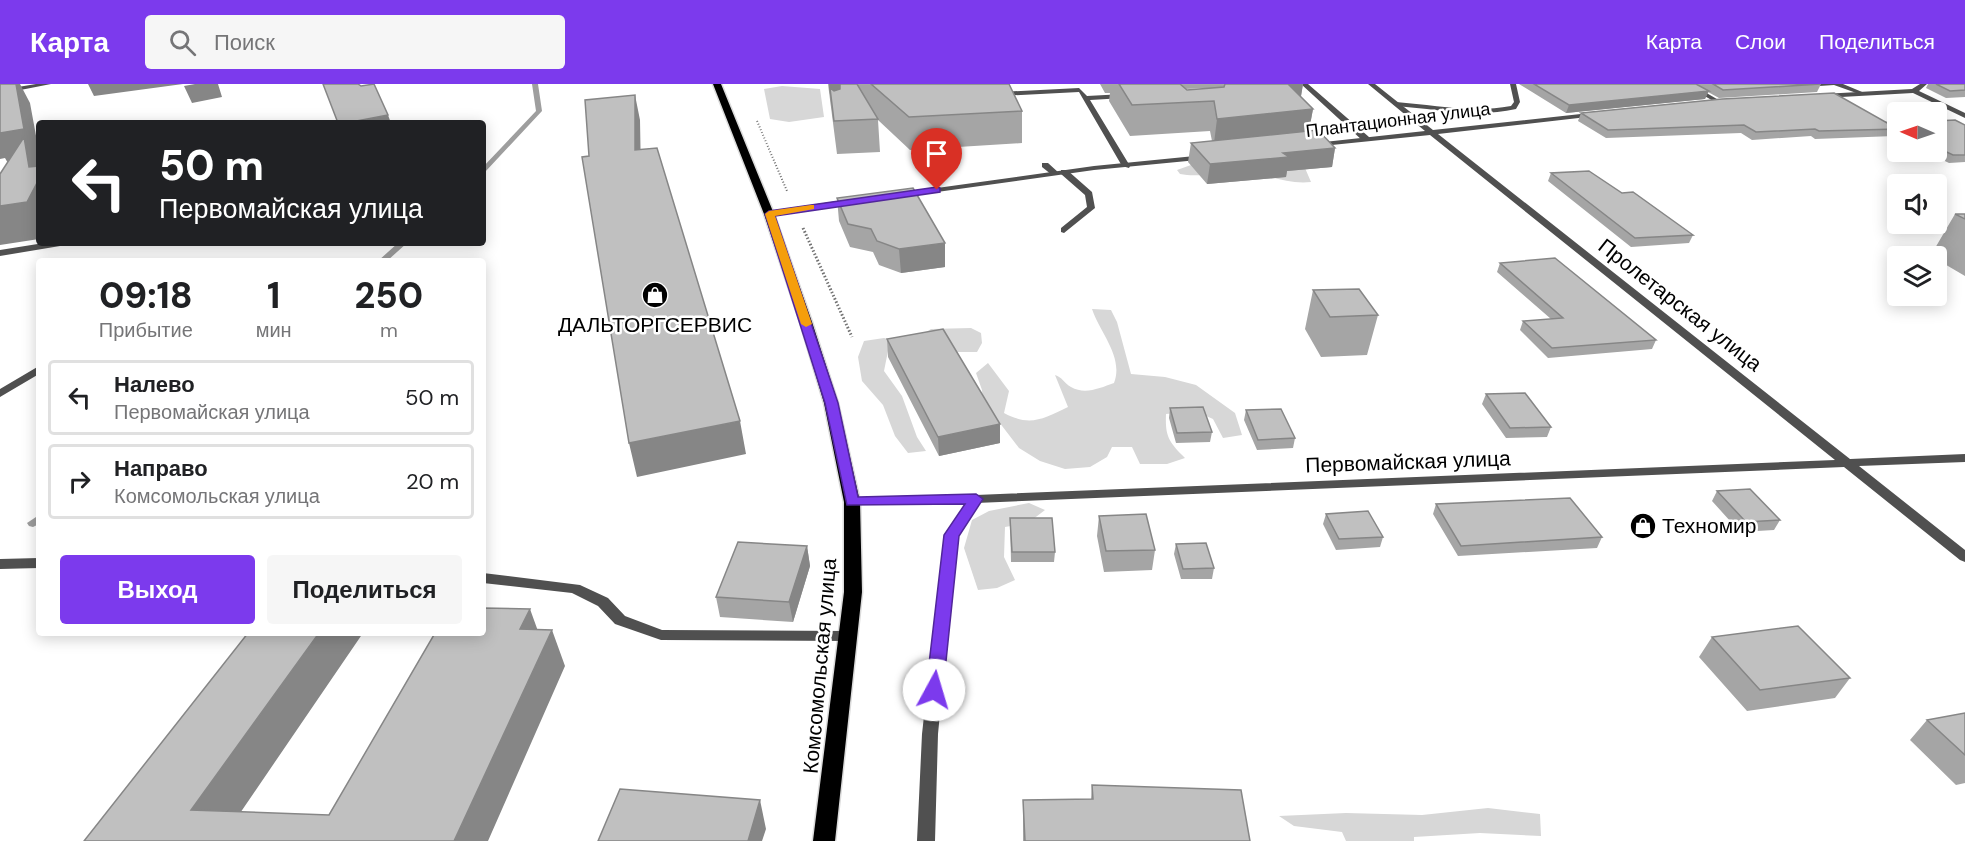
<!DOCTYPE html>
<html lang="ru">
<meta charset="utf-8">
<style>
body{margin:0;font-family:"DM Sans",sans-serif;background:#f6f6f6;color:#202124;height:100vh;display:flex;flex-direction:column;font-size:22px;white-space:nowrap}
*{box-sizing:border-box;margin:0}
p{font-size:20px;color:#757577}
.icon{flex:none;width:33px;height:33px;fill:none;stroke:currentColor;stroke-width:2;stroke-linecap:round;stroke-linejoin:round}
.map{position:relative;flex:1;overflow:hidden}
.sheet{position:absolute;left:36px;top:174px;width:450px;height:378px;display:flex;flex-direction:column;background:#fff;border-radius:6px;box-shadow:0 3px 15px #0003}
.sheet>*{flex:none}
.top-card{position:absolute;left:36px;top:36px;width:450px;height:126px;border-radius:6px;box-shadow:0 3px 15px #0003;background:#202124;color:#fff;overflow:hidden}
.needle{width:39px;rotate:272deg}
.fabs{position:absolute;left:1887px;top:18px;display:grid;gap:12px}
.fabs a{display:grid;place-items:center;width:60px;height:60px;border-radius:6px;background:#fff;box-shadow:0 3px 15px #0003;font-size:30px}
.pin{position:absolute;display:grid;place-items:center;width:51px;height:51px;color:#fff;margin:-62px -26px;border-radius:50% 50% 50% 0;rotate:-45deg;box-shadow:0 0 6px #0007}
.pin .icon{rotate:45deg}
.me{position:absolute;width:66px;margin:-33px;rotate:6deg;stroke-linejoin:round;filter:drop-shadow(0 0 4px #0008)}
.turn{display:flex;align-items:center;gap:21px;height:126px;padding:0 24px;font-size:27px}
.turn .icon{width:78px;height:78px;stroke-width:2.5}
.turn b{display:block;font-size:42px;line-height:51px}
.eta{display:flex;justify-content:space-evenly;align-items:center;height:102px;text-align:center}
.eta b{font-size:36px;font-weight:800;line-height:42px}
.cta{display:flex;gap:12px;margin-top:auto;padding:12px 24px}
.cta a{flex:1;height:69px;border-radius:6px;background:#7c3aed;color:#fff;font-size:24px;font-weight:800;line-height:69px;text-align:center}
.cta a+a{background:#f6f6f6;color:#202124}
ul{padding:0;list-style:none}
li{display:flex;align-items:center;gap:18px;height:75px;margin:0 12px 9px;padding:0 12px;border:3px solid #e0e0e0;border-radius:6px}
li div{flex:1}
li b{display:block;font-size:22px}
li em{font-style:normal}
header{display:flex;align-items:center;gap:36px;box-sizing:border-box;height:84px;padding:0 30px;background:#7c3aed;color:#fff}
header strong{font-size:28px}
nav{display:flex;gap:33px;margin-inline-start:auto;font-size:21px}
.search{width:420px;height:54px;background:#f6f6f6;display:flex;align-items:center;gap:15px;box-sizing:border-box;padding:0 21px;border-radius:6px;color:#757577;font-size:22px}
.map>svg:first-child{display:block}
.green{fill:#d7d7d7}
.lines{fill:none;stroke-linecap:round;stroke-linejoin:round}
.stream{fill:#9e9e9e;fill-rule:evenodd}
.primary-casing{stroke:#dbdbdb;stroke-width:3}
.path-far1{stroke:#727272;stroke-width:2;stroke-dasharray:1 2;stroke-linecap:butt}
.path{stroke:#727272;stroke-width:3;stroke-dasharray:1.5 2;stroke-linecap:butt}
.service{fill:#505050;fill-rule:evenodd}
.minor{fill:#505050;fill-rule:evenodd}
.tertiary{fill:#505050;fill-rule:evenodd}
.primary{fill:#000;fill-rule:evenodd}
.wall{fill:#a5a5a5;fill-rule:evenodd}
.shaded-wall{fill:#868686}
.building{fill:#c0c0c0;stroke:#868686;stroke-width:1.5}
.route{fill:#7c3aed;stroke:#51269a;stroke-width:1.5}
.slow{fill:#f59e0b}
.labels{text-anchor:middle;stroke-width:5;stroke-linejoin:round;paint-order:stroke}
.far-street-label{font-size:18px;fill:#000;stroke:#fff}
.street-label{font-size:21px;fill:#000;stroke:#fff}
.poi-label{font-size:21px;fill:#000;stroke:#fff}
</style>
<header>
<strong>Карта</strong>
<div class="search"><svg class="icon" aria-label="search" viewBox="0 0 24 24"><circle cx="10" cy="10" r="6"/><path d="M15 15l6 6"/></svg>Поиск</div>
<nav><a>Карта</a><a>Слои</a><a>Поделиться</a></nav>
</header>
<div class="map">
<svg width="1965" height="757" viewBox="0 0 1965 757">
<rect width="100%" height="100%" fill="#fff"/>
<path class="green" d="M782 2 820 5 824 33 789 38 770 35 764 5Z
M1302 77 1311 98C1287 101 1265 89 1241 88 1220 87 1201 94 1180 90L1177 86 1191 81Z
M1092 225 1111 226 1117 238 1131 290 1165 293 1196 301 1235 329 1242 351 1223 354 1213 335 1195 327 1166 330C1165 353 1169 358 1185 374L1167 380H1140L1132 363H1112L1107 373 1090 383 1065 385 1040 377 1019 364 983 317 982 306 976 289 988 279 1009 307 1004 329C1030 343 1043 335 1068 323L1055 291C1062 293 1064 299 1071 303 1085 311 1100 304 1114 299 1124 273 1100 249 1092 225Z
M971 244 981 249 982 259 977 268H957L948 259 919 253 931 245Z
M884 254 899 258 888 267 884 287 902 312 917 353 926 367 908 369 895 352 883 321 862 297 858 273 864 257Z
M1029 419 1045 426 1028 439 1005 443 1004 473 1015 496 997 504 978 506 964 464 972 436 989 427Z
M1488 724 1540 730 1541 752 1480 749 1414 753V757H1346L1342 748 1294 742 1279 732 1346 729 1422 731Z"/>
<g class="lines">
<path class="stream" d="M532 0H538L542 27 485 88 483 89V83L536 27Z
M398 159H407L387 177H378Z
M39 431V440L33 443 29 442 27 439Z"/>
<g class="primary-casing">
<path id="primary" d="M713 0H721L774 130 812 238 838 319 860 418 862 508 835 757H813L844 508V418L824 319 800 238 764 130Z"/>
</g>
<path class="path-far1" d="M757 37 787 107"/>
<path class="path" d="M803 144 852 253"/>
<path class="service" d="M1301 0H1308L1369 53V57H1363Z
M1510 0H1516L1520 18 1516 25C1477 34 1436 25 1396 22L1393 20 1396 18C1434 21 1473 29 1511 22L1514 18Z
M1683 0H1691L1722 18 1717 19Z
M1802 0H1843L1867 10 1862 11 1834 1 1805 3Z
M1079 4 1087 12 1124 10 1127 12 1124 14 1090 16 1130 82 1129 84 1122 82 1079 8 999 12 996 10 999 8Z
M1042 79H1048L1059 89 1052 91 1042 83Z
M1061 86H1067L1092 108 1095 124 1064 149 1061 148V144L1087 123 1085 111 1061 90Z
M44 159H64L60 162 0 172V166Z
M39 282V290L0 313V305Z
M976 411 982 415 957 451 938 650 935 757H917L922 650 944 451 972 412Z
M39 474V484L0 485V475Z
M483 489 580 501 608 514 625 532 662 546 848 547 853 548 855 552 853 556 848 557 661 556 615 540 598 522 572 509 483 499Z"/>
<path class="minor" d="M1368 0H1375L1433 46 1599 28V32H1596L1438 50 1850 375 1965 370V378L1859 382 1965 466V478L1960 476 1844 383 976 419 848 421 846 418 848 415 852 414 976 411 1835 376 1430 51 1312 63V59H1315L1425 47Z
M1920 0H1927L1919 7 1965 29V34L1913 9 1823 14 1820 12 1823 10 1912 5Z
M1205 71H1208V75L1094 86 901 113 897 111 901 109 1094 82Z
M851 115 855 118 854 120 769 133 765 130 769 127Z"/>
<path class="tertiary" d="M36 0H51L0 10V6Z"/>
<use href="#primary" class="primary"/>
</g>
<path class="wall" d="M828 0H1009L1022 27V59L910 66 878 36 880 68 837 70Z
M1100 0H1303L1301 12H1300L1313 25 1309 47 1335 64 1332 83 1287 87 1286 93 1207 100 1188 78 1191 59 1212 57 1210 47 1130 52 1109 17 1110 9H1105ZM1209 4 1187 6 1185 5Z
M1519 0H1821L1817 8 1719 14 1708 8 1705 15 1566 29Z
M1928 0H1965V13L1946 14 1926 4Z
M1581 29 1898 38V53L1894 52 1815 55 1811 52 1752 56 1741 49 1606 54 1578 37Z
M1936 37 1965 41V78L1949 79 1926 68H1936Z
M1551 89 1622 109 1693 151 1689 159 1631 163 1548 97Z
M837 114 945 159V183L901 189 879 181 873 168 850 163 839 137Z
M1955 130H1965V192L1936 175V172L1931 171Z
M1500 179 1656 256 1652 265 1548 274 1520 246 1523 237 1551 235 1497 188Z
M1313 206 1378 231 1367 271 1321 273 1305 245Z
M887 255 1000 359 939 372 888 273Z
M1486 310 1551 343 1547 353 1506 354 1482 320Z
M1170 324 1212 348 1210 358 1176 359 1169 334Z
M1246 326 1295 354 1293 364 1257 366 1244 336Z
M1717 407 1780 436 1774 446 1740 448 1712 417Z
M1436 420 1602 453 1597 464 1458 472 1433 430Z
M1326 430 1383 453 1380 463 1336 466 1323 440Z
M1099 432 1155 466 1152 486 1104 488 1097 452Z
M1010 434 1055 468 1054 478H1011Z
M1176 460 1214 484 1212 495H1181L1174 470Z
M807 462 810 482 793 538 720 533 716 513Z
M1712 553 1850 594 1835 614 1747 627 1699 573Z
M1965 629V699L1956 701 1910 656 1927 636Z
M1092 701 1250 757H1023V716L1091 715Z"/>
<path class="shaded-wall" d="M16 0H20L30 19 39 68V75L36 76 39 80V155L0 161V122L9 81 5 74 0 75V49Z
M88 0H183L94 12Z
M195 0H218L222 13 192 19 184 2Z
M829 0H848L832 18 830 4 831 22Z
M1272 0H1303L1301 12 1269 15Z
M1709 7 1705 15 1566 29 1569 21Z
M635 11 640 36 641 93 635 66Z
M1313 25 1307 56 1213 67 1217 35Z
M388 31 391 39H346Z
M1335 64 1332 83 1287 87 1286 93 1207 100 1210 80 1283 69Z
M945 159V183L901 189 899 165Z
M740 337 746 370 637 393 629 359Z
M1000 340V359L939 372 938 353Z
M807 462 810 482 793 538 789 518Z
M530 525 543 561 520 545Z
M552 546 565 582 488 757H454Z
M319 549H363L221 757 191 726Z
M760 716 766 745 762 757H748Z"/>
<path class="building" d="M0 0H16L24 45 0 49Z
M323 0H358L361 2 374 0 388 31 346 39H338Z
M840 0H857L878 35 834 37 830 4 834 7 840 5Z
M871 0H1009L1022 27 909 33Z
M1119 0H1180L1187 6 1224 3 1225 0H1288L1313 25 1217 35 1214 17 1132 21Z
M1534 0H1696L1709 7 1569 21Z
M1713 0H1821L1723 6Z
M1936 0H1965V6L1950 7Z
M1834 9 1898 45 1819 47 1815 45 1756 48 1744 41 1608 46 1581 29 1722 15Z
M635 11V66L657 64 740 337 629 359 582 73 589 72 585 16Z
M1955 36 1965 41V71H1953L1936 63V37Z
M1898 38V44L1888 39Z
M1318 46 1335 64 1283 69 1289 73 1210 80 1191 59Z
M24 53 29 83 39 82V95L27 118 0 122V90Z
M1589 87 1622 109 1633 108 1693 151 1635 154 1551 89Z
M913 104 945 159 899 165 877 157 871 145 848 140 837 114Z
M1955 130H1965V135Z
M1555 174 1656 256 1552 264 1523 237 1563 234 1500 179Z
M1359 205 1378 231 1330 233 1313 206Z
M943 245 1000 340 938 353 887 255Z
M1525 309 1551 343 1510 344 1486 310Z
M1203 323 1212 348 1177 349 1170 324Z
M1281 325 1295 354 1258 356 1246 326Z
M1750 405 1780 436 1746 438 1717 407Z
M1570 414 1602 453 1461 462 1436 420Z
M1368 427 1383 453 1339 455 1326 430Z
M1146 430 1155 466 1106 467 1099 432Z
M1010 434H1052L1055 468H1012Z
M738 458 807 462 789 518 716 513Z
M1206 459 1214 484 1183 485 1176 460Z
M483 524 530 525 520 545 552 546 454 757H84L248 549H319L191 726 329 731 435 549H483Z
M1798 542 1850 594 1760 606 1712 553Z
M1965 629V671L1927 636Z
M1092 701 1241 706 1250 757H1025L1023 716 1093 715Z
M620 705 760 716 748 757H598Z"/>
<path class="route" d="M937 103 940 104V108L775 132 838 319 858 413 976 410 983 415 959 452 943 606 941 611 934 613 928 611 926 606 944 451 965 420 847 421 825 319 765 130 769 127Z"/>
<path class="slow" d="M811 121H814V125L775 132 812 240 806 243 801 240 765 130 769 127Z"/>
<defs>
<g id="shop-disc" transform="scale(1.35)"><circle r="9.5" fill="#000" stroke="#fff"/><path d="M-5-2.5h2.3a2.7 3.5 0 0 1 5.4 0H5L5.5 6h-11ZM-1.5-2.5h3a1.5 2.3 0 0 0-3 0Z" fill="#fff"/></g>
</defs>
<g fill-rule="evenodd">
<use href="#shop-disc" x="655" y="211"/>
<use href="#shop-disc" x="1643" y="442"/>
</g>
<g class="labels">
<g class="far-street-label">
<text transform="translate(1398 36) rotate(-7)" y="6">Плантационная улица</text>
</g>
<g class="street-label">
<text transform="translate(1680 221) rotate(38)" y="7">Пролетарская улица</text>
<text transform="translate(1408 378) rotate(-2)" y="7">Первомайская улица</text>
<text transform="translate(820 582) rotate(-85)" y="7">Комсомольская улица</text>
</g>
<g class="poi-label">
<text x="655" y="248">ДАЛЬТОРГСЕРВИС</text>
<text x="1662" y="449" text-anchor="start">Техномир</text>
</g>
</g>
</svg>
<div class="fabs">
<a><svg class="needle" viewBox="-14 -14 28 28"><path d="M0-13l5 13h-10z" fill="#e53935"/><path d="M0 13l5-13h-10z" fill="#757577"/></svg></a>
<a><svg class="icon" aria-label="sound" viewBox="0 0 24 24"><path d="M4 9h4l5-4v14l-5-4H4zM17 9q2 3 0 6"/></svg></a>
<a><svg class="icon" aria-label="layers" viewBox="0 0 24 24"><path d="M12 4l9 5-9 5-9-5zM3 14l9 5 9-5"/></svg></a>
</div>
<div class="pin" style="left:937px;top:106px;background:#d93025"><svg class="icon" aria-label="arrive" viewBox="0 0 24 24"><path d="M6 21V4h12l-3 4 3 4H6"/></svg></div>
<svg class="me" style="left:934px;top:606px" viewBox="-20 -20 40 40"><circle r="19" fill="#fff"/><path d="M0-13L10 11 0 6-10 11z" fill="#7c3aed"/></svg>
<div class="top-card">
<div class="turn"><svg class="icon" aria-label="left" viewBox="0 0 24 24"><path d="M17 20v-9H6M10 6l-5 5 5 5"/></svg><div><b>50 m</b>Первомайская улица</div></div>
</div>
<section class="sheet">
<div class="eta">
<div><b>09:18</b><p>Прибытие</p></div>
<div><b>1</b><p>мин</p></div>
<div><b>250</b><p>m</p></div>
</div>
<ul>
<li><svg class="icon" aria-label="left" viewBox="0 0 24 24"><path d="M17 20v-9H6M10 6l-5 5 5 5"/></svg><div><b>Налево</b><p>Первомайская улица</p></div><em>50 m</em></li>
<li><svg class="icon" aria-label="right" viewBox="0 0 24 24"><path d="M7 20v-9h11M14 6l5 5-5 5"/></svg><div><b>Направо</b><p>Комсомольская улица</p></div><em>20 m</em></li>
</ul>
<div class="cta"><a>Выход</a><a>Поделиться</a></div>
</section>
</div>
